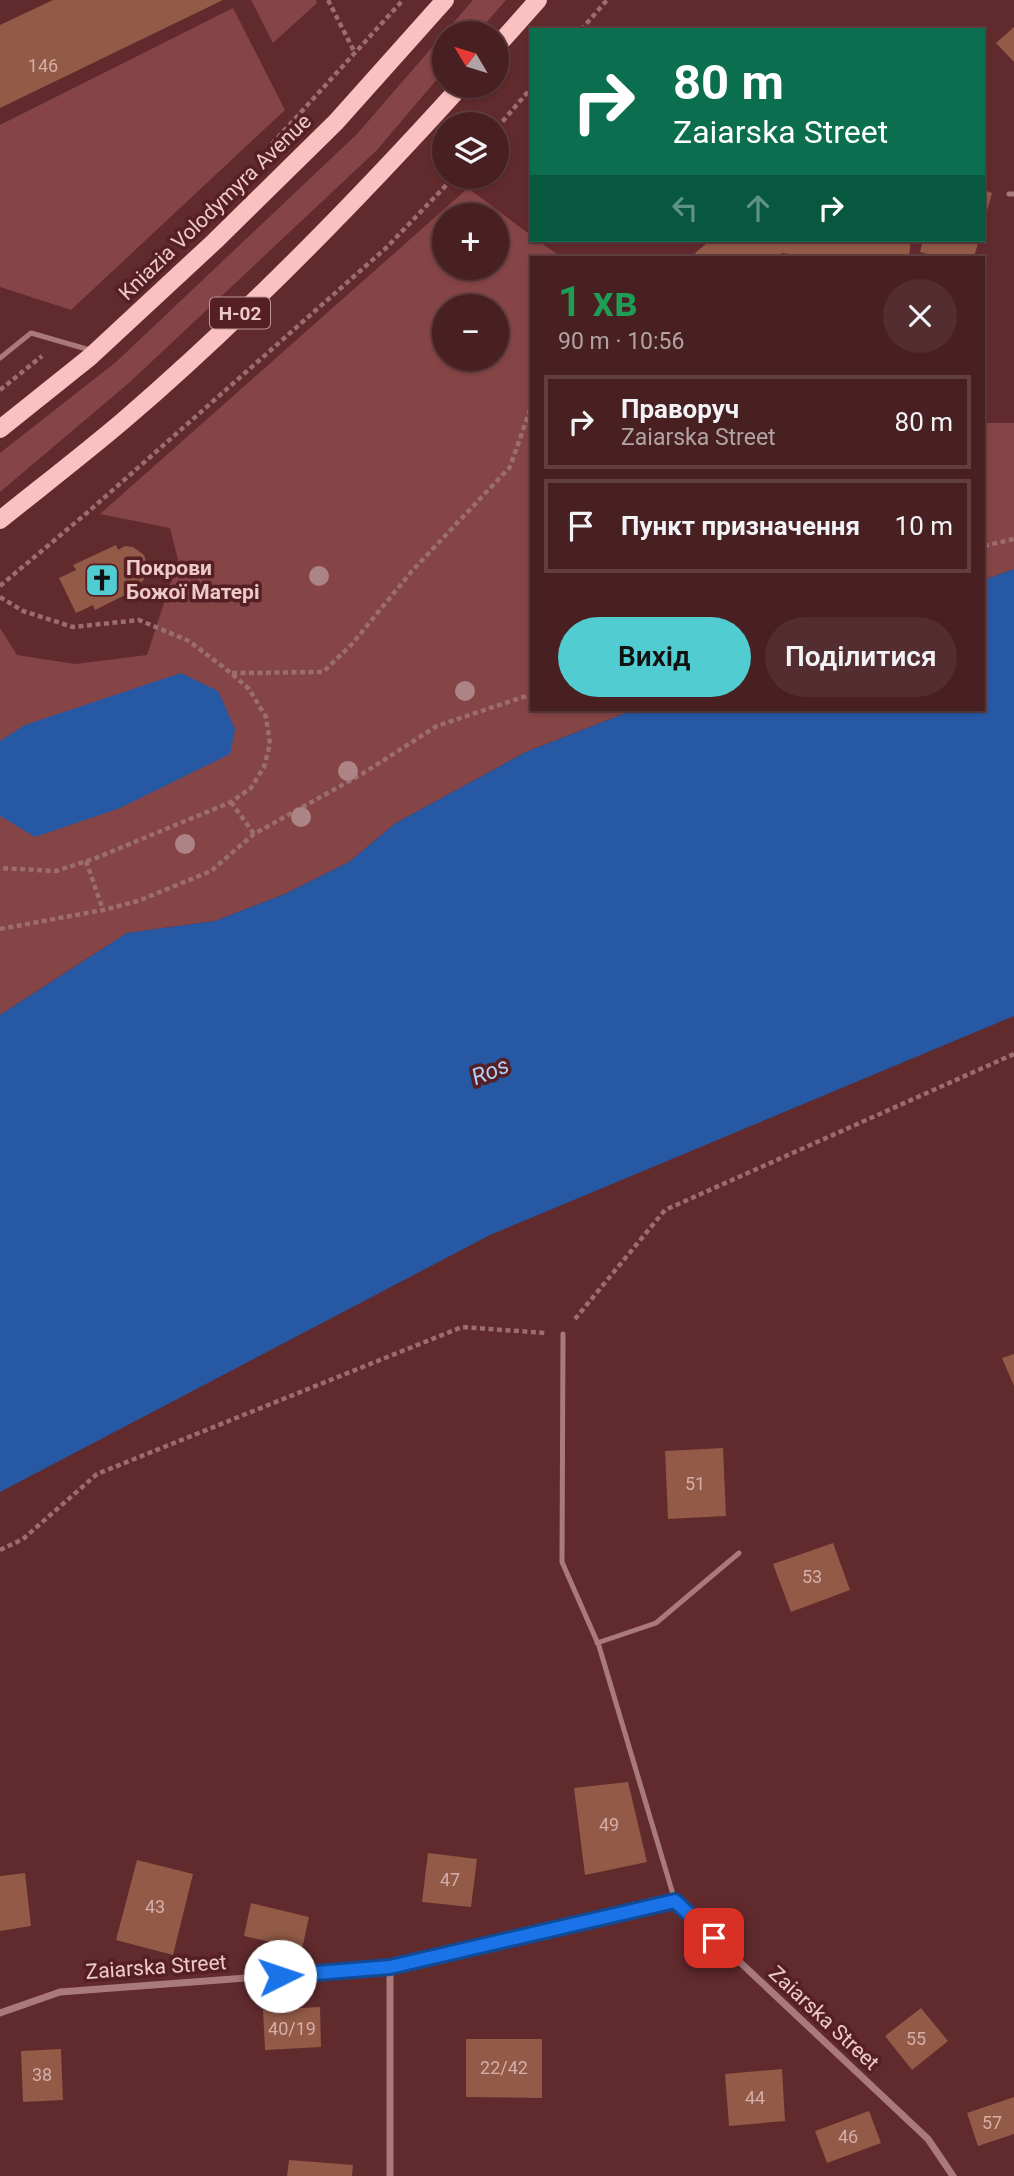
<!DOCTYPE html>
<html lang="uk">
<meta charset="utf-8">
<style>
body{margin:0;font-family:Roboto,sans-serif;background:#532d2f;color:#f1f3f6;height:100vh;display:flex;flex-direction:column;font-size:26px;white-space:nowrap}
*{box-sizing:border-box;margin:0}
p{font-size:23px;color:#b1a3a5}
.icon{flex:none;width:38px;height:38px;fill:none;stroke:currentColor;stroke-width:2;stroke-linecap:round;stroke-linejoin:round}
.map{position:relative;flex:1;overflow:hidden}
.sheet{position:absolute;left:530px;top:256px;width:455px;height:455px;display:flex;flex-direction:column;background:#492022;border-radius:0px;box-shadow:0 2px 5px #0004,0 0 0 2px #613e40}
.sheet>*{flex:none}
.hud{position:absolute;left:530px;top:28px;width:455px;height:214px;border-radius:0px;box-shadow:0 2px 5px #0004,0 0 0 2px #613e40;background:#0b6e4f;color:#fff;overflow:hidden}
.needle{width:46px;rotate:308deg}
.buttons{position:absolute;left:432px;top:21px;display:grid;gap:14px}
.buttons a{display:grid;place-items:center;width:77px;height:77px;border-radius:50%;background:#492022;box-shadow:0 2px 5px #0004,0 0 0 2px #613e40;font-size:35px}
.pin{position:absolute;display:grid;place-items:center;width:60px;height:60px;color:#fff;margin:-30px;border-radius:14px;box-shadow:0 4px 10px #0006}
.me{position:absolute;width:77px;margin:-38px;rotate:86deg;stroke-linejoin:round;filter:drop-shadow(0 0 5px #0008)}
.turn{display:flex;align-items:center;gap:24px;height:147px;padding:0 28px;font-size:32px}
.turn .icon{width:91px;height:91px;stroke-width:2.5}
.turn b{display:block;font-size:49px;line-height:60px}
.lanes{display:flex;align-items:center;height:66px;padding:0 28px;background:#0003;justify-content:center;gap:35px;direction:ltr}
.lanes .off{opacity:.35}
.round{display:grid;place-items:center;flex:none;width:74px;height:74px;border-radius:37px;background:#532d2f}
.head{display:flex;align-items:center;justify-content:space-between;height:119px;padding:0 28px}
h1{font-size:42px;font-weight:600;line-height:52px;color:#1e9e55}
.action{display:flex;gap:14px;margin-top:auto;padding:14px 28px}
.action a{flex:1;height:80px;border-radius:42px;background:#51ccd1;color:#111;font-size:28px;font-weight:600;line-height:80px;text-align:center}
.action a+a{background:#532d2f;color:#f1f3f6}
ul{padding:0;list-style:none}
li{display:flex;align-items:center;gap:21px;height:94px;margin:0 14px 10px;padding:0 14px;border:4px solid #613e40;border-radius:0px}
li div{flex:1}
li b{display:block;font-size:26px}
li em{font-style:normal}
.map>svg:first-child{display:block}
.green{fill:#854446;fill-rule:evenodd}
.water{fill:#2658a4}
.building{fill:#925a47}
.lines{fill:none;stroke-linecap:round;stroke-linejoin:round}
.path{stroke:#9c6d6f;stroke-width:4.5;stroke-dasharray:5 3.5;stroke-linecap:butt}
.lane{stroke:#aa7a7a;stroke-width:5}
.street{stroke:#aa7a7a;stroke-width:7}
.primary{stroke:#fbc0c0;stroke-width:18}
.tree{fill:#ad8486}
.route-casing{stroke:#114b97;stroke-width:18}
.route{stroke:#1a73e8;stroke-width:12}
.labels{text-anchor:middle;stroke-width:7;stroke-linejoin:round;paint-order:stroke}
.number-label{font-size:18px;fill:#d6aea9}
.shield{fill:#551f23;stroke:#bf9798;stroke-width:2}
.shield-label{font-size:19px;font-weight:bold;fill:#edcaca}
.street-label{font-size:21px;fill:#edcaca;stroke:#551f23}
.poi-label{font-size:21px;font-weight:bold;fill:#edcaca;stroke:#551f23;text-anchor:start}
.water-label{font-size:23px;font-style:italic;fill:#b2cdf7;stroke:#551f23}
</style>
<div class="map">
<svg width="1014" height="2176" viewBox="0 0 1014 2176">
<rect width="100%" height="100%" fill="#612a2d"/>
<path class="green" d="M251 0H316L317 3 273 43Z
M473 0H506L477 33H444V71L377 150 130 382 0 492V453L116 362 357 134Z
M233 8 285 110 71 310 0 287V125Z
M468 188 532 236V240H537L561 257H532V709H636L526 752 396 823 349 862 285 894 215 921 127 933 0 1015V628L17 655 75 664 147 655 178 560 170 528 100 514ZM444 215H497V268H444ZM444 306H497V359H444Z
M984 423H1014V569L984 580Z"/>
<path class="water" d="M1014 569V1016L490 1235 0 1492V1015L127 933 215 921 285 894 349 862 396 823 526 752 636 709H984V580Z
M181 673 218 691 235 729 230 754 120 808 35 837 0 816V741L25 725Z"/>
<path class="building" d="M53 0H223L0 108V25Z
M1014 27V62L996 43Z
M984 190 992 193 984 221Z
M711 240H911L909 257H810L782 253 777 257H698L695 253Z
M923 240H979L974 257H939L920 252Z
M116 545 118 550 125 546 133 547 144 555 148 568 143 581 135 585 137 589 95 610 93 605 76 613 59 578 76 570 73 565Z
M1014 1354V1386L1002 1358Z
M723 1448 726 1516 668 1519 665 1451Z
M833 1543 850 1590 791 1612 773 1564Z
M628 1782 647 1862 585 1875 574 1788Z
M428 1853 477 1859 471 1907 422 1902Z
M137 1860 193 1874 173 1955 116 1940Z
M25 1873 31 1926 0 1931V1876Z
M251 1903 309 1917 302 1949 244 1936Z
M320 2007 321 2047 265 2050 263 2010Z
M921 2008 948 2041 912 2070 885 2036Z
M466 2039H542V2098L466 2097Z
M61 2049 63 2100 23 2102 21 2051Z
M782 2069 785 2121 729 2126 725 2074Z
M1014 2097V2134L978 2146 967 2113Z
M869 2111 881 2143 827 2163 815 2131Z
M289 2160 353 2165 352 2176H287Z"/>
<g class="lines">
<path class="path" d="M328 0 355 53
M581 30 607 0
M497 128 532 87
M272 144 403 0
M0 390 42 356
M984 546 1014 539
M0 586 88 512 386 248 454 177
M0 597 23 611 73 627 139 620 189 641 231 673 249 689 266 717 270 744 264 767 251 788 231 802 96 858 56 871 0 868
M232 673 323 672 352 644 412 571 510 467 532 404
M231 802 254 834
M86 861 103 910
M0 929 103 910 138 901 211 871 254 834 362 774 437 726 532 694
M575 1319 665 1210 1014 1054
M0 1550 23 1539 97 1474 462 1327 545 1333"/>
<path class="lane" d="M1009 194H1014
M0 358 31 333 90 350
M563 1334 562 1562 599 1646 675 1901
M597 1643 656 1623 739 1553"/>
<path class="street" d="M0 2013 60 1992 390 1967 675 1901 928 2139 953 2176
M390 2176V1967"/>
<path class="primary" d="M497 46 538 0
M0 429 90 357 215 241 336 122 445 0
M0 520C41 487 84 454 124 420 244 317 355 203 461 86"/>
</g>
<g class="tree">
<circle cx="319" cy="576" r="10"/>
<circle cx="465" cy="691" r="10"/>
<circle cx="348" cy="771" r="10"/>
<circle cx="301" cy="817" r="10"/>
<circle cx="185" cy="844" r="10"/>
</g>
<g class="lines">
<g class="route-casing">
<path id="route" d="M280 1976 390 1967 675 1901 714 1938"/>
</g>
<use href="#route" class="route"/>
</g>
<defs>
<g id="church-square" transform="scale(1.75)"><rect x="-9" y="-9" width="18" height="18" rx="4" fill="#51ccd1" stroke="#551f23"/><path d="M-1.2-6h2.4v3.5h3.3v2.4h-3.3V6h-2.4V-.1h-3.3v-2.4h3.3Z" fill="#111"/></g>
</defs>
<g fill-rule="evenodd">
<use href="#church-square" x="102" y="580"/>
</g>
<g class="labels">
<g class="number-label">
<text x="43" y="72">146</text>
<text x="695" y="1490">51</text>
<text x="812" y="1583">53</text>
<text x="609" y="1831">49</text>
<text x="450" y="1886">47</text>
<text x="155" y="1913">43</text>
<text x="292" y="2035">40/19</text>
<text x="916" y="2045">55</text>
<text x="504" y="2074">22/42</text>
<text x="42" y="2081">38</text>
<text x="755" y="2104">44</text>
<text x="992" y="2129">57</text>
<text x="848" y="2143">46</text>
</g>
<rect class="shield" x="210" y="297.5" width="60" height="31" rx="5"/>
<g class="shield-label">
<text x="240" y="320">Н-02</text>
</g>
<g class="street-label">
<text transform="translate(215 207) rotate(-44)" y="7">Kniazia Volodymyra Avenue</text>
<text transform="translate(156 1967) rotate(-4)" y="7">Zaiarska Street</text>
<text transform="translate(824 2018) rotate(43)" y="7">Zaiarska Street</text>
</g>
<g class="poi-label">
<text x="126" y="575">Покрови<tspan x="126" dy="24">Божої Матері</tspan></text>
</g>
<g class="water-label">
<text transform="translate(490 1071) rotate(-22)" y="8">Ros</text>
</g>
</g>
</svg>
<div class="buttons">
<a><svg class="needle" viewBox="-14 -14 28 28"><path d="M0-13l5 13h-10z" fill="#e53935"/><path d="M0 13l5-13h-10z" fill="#b1a3a5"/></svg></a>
<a><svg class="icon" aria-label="layers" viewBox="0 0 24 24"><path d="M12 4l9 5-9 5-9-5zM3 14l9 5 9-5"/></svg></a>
<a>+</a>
<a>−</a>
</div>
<div class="pin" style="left:714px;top:1938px;background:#d93025"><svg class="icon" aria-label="arrive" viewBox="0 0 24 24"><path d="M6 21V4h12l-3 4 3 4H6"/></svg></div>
<svg class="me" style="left:280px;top:1976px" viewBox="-20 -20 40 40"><circle r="19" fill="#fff"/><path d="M0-13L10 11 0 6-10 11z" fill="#1a73e8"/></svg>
<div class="hud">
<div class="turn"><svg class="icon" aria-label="right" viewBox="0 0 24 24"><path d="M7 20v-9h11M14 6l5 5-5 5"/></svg><div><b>80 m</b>Zaiarska Street</div></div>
<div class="lanes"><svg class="icon off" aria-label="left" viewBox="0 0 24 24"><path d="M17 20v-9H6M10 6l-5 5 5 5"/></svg><svg class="icon off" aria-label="ahead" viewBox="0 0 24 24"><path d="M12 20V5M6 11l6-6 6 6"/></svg><svg class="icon" aria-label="right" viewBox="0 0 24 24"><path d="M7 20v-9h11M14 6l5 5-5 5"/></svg></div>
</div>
<section class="sheet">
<div class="head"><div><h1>1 хв</h1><p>90 m · 10:56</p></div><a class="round"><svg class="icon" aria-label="close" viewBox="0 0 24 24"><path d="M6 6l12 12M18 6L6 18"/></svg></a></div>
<ul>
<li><svg class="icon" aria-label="right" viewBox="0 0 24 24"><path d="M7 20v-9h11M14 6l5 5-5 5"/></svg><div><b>Праворуч</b><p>Zaiarska Street</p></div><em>80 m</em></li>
<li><svg class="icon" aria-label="arrive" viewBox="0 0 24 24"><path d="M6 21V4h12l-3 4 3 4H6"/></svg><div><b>Пункт призначення</b></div><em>10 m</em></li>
</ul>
<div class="action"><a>Вихід</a><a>Поділитися</a></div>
</section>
</div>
